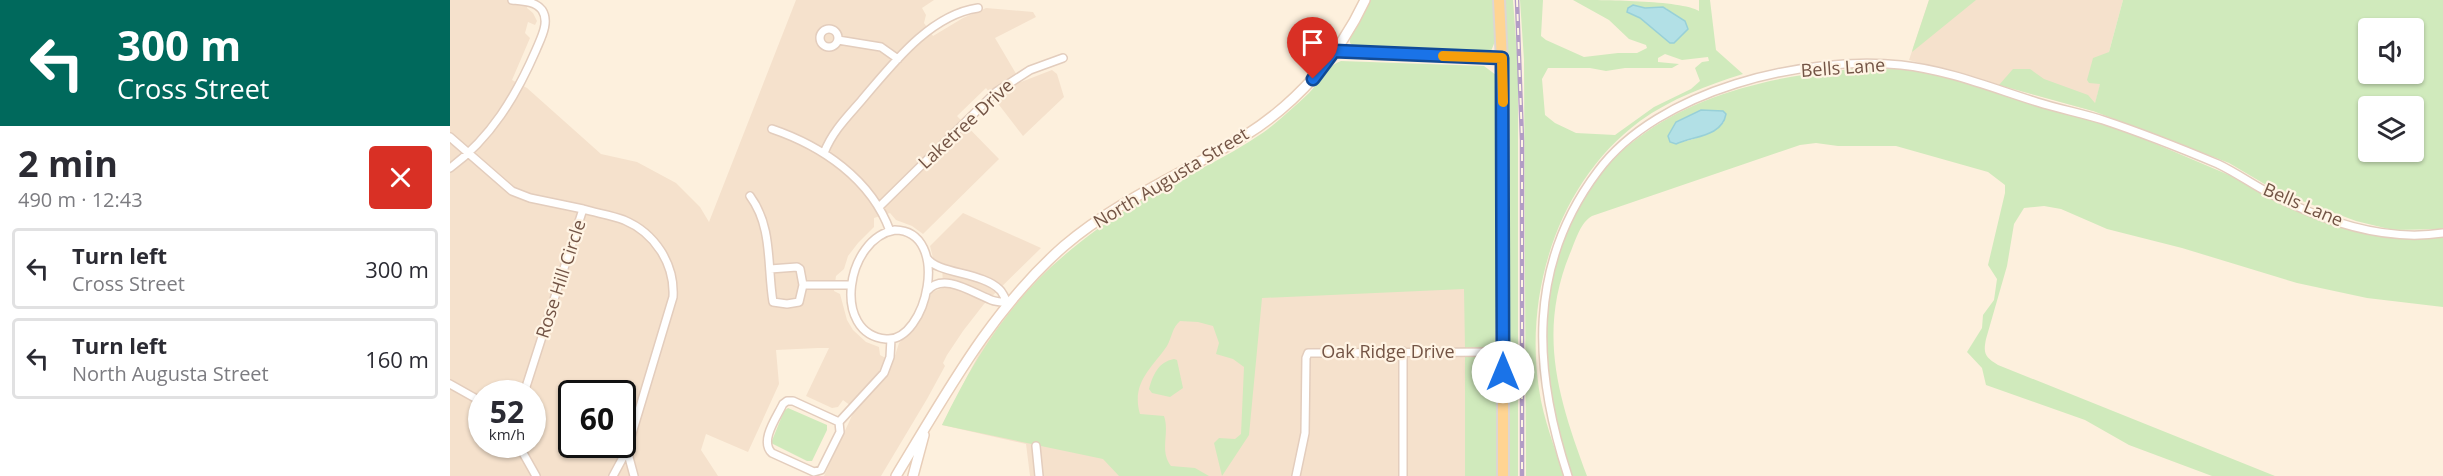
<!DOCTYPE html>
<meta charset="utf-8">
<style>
body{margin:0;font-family:"Open Sans",sans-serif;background:#f2f2f3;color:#2b2b33;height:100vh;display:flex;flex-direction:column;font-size:22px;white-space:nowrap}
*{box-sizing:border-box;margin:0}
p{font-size:20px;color:#7c7c81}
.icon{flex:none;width:33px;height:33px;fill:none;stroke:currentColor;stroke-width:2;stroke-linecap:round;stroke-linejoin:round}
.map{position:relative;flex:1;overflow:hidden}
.side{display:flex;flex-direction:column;background:#fff;width:450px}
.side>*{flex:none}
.guide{background:#00695c;color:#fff;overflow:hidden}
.fabs{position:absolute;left:1908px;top:18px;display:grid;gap:12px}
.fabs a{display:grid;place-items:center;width:66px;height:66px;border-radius:6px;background:#fff;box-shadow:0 2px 4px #0004;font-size:30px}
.speed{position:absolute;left:18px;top:380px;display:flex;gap:12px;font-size:30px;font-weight:700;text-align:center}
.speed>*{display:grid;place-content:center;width:78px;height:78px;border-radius:50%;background:#fff;box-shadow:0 2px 4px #0004;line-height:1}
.speed small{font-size:15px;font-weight:400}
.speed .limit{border:3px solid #111;border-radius:9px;background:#fff;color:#111}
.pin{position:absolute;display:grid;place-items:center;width:51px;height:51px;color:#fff;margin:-62px -26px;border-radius:50% 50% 50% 0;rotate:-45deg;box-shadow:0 0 6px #0007}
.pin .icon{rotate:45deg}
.me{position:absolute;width:66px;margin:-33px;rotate:0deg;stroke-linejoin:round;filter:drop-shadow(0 0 4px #0008)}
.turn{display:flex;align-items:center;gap:21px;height:126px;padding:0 18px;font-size:27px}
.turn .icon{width:78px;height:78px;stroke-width:2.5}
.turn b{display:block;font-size:42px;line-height:51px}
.round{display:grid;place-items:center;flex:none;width:63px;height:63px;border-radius:6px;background:#f2f2f3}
.head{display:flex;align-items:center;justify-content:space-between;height:102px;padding:0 18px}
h1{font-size:36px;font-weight:700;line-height:45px}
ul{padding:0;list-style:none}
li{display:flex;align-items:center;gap:18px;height:81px;margin:0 12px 9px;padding:0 6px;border:3px solid #e1e1e2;border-radius:6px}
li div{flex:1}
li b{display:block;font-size:22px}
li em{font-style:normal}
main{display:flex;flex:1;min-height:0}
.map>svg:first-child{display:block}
.residential{fill:#f5e1cc;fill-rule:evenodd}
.green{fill:#d0eabc;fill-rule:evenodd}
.water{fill:#b2e0e6;stroke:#98d0d8;stroke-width:1.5}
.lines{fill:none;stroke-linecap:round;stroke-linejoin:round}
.street-casing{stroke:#e3cdbd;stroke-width:10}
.secondary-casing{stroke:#e8ceb9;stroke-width:12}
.primary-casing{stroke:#ddd6d2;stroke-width:14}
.street{stroke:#fff;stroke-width:7}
.secondary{stroke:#fff;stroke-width:9}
.primary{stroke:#ffd492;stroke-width:10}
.rail-casing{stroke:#b29dc5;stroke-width:4.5}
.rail{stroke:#fff4e4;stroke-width:2;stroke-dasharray:7;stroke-linecap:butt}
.route-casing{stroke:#114b97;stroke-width:15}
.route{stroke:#1a73e8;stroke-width:10}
.slow{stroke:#f59e0b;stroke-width:10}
.labels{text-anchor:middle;stroke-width:4.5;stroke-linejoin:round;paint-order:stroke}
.street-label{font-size:18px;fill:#735445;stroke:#fff4e4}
</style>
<main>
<section class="side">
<div class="guide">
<div class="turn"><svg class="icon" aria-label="left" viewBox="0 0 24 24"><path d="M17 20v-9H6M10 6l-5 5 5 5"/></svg><div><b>300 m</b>Cross Street</div></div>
</div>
<div class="head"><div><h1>2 min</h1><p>490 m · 12:43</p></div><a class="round" style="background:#d93025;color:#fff"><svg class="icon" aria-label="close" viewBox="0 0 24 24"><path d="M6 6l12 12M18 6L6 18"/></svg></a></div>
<ul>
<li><svg class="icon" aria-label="left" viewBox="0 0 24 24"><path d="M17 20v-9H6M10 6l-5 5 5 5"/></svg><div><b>Turn left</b><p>Cross Street</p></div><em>300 m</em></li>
<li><svg class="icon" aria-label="left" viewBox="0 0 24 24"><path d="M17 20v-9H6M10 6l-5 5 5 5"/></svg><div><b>Turn left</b><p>North Augusta Street</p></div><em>160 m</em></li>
</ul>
</section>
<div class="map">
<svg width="1993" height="476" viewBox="0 0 1993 476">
<rect width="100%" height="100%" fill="#fdf0dd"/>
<path class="residential" d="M0 0H80L77 8 83 13 87 21 85 25 78 22 75 33 80 38 62 80 77 88 151 154 187 162 226 183 250 207 259 222 346 0H484L472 8 476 15 474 23 483 36 513 18 536 8 583 12 586 17 545 38 571 82 602 70 607 74 614 97 573 136 536 88 507 116 549 159 473 234 462 226 446 220 440 213 424 218V227L408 243 398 256 394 269 386 276 384 291 390 294 397 320 403 330 416 342 429 347 430 355 443 362 449 343 466 327 482 292 493 288 492 263 483 258 480 246 513 213 591 248 534 304 513 331 497 355 493 363 495 366 477 399 431 476H374L405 409 393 400 388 407 382 408 356 396 379 348H368L326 350 329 384 298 452 256 434 251 450 268 476H0ZM32 393H82V444H32ZM122 393H172V444H122Z
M1479 0H1673L1643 111 1459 60Z
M654 224 1015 289V476H580L576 444 492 425 532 348 566 302 598 269Z"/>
<path class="green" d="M919 0H1043L1046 39 1041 51 1032 54 906 48 900 43V37Z
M1053 0H1063L1068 67V476H1057Z
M1070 0H1093L1091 36 1096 40 1134 57 1168 53H1187L1197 48 1196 45 1179 39 1159 20 1123 0C1150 0 1231 0 1249 11V0H1260L1266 50 1293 74C1257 85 1221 99 1190 121 1109 181 1074 291 1089 389 1093 418 1105 448 1114 476H1076L1074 60ZM1183 5 1195 8H1216L1238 29 1224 43H1220L1190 18 1177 12 1178 8ZM1215 54 1232 60 1258 57 1259 61 1252 62 1245 68 1250 81 1241 89 1204 107 1165 135 1126 133 1105 123 1095 115 1092 79 1098 68H1140L1156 71 1175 68H1222L1229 64 1208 62V58Z
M1479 0H1526L1462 52 1463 48Z
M1673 0H1993V229L1943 230 1906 221 1828 192 1779 163 1643 111 1549 85 1563 69H1580L1594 79 1638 95 1645 103 1650 84 1639 83 1637 80 1643 58 1659 52ZM1918 28H1964V74H1918ZM1918 106H1964V152H1918Z
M891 61 1034 66 1046 75 1048 183 1045 345 1040 347 1015 348 1014 289 812 298 799 435 772 476 764 443 769 438 785 439 791 434 794 367 783 359 766 354 769 343 763 326 748 322 730 321C722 328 722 337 717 346 701 369 681 383 690 414L714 416C720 433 709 451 721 466L745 468 759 476H669L653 459 492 425C541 323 589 263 687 203 728 178 774 160 814 132 830 120 845 106 859 93 868 84 878 65 891 61Z
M1442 67 1499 77 1600 110 1641 120 1680 133 1779 175 1834 206 1893 227 1941 238 1977 239 1993 237V307L1917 298 1847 283 1732 248 1657 229 1611 209 1594 206 1574 208 1564 224 1557 266 1536 339C1533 354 1535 357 1548 365L1825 476H1762L1679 445 1635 420 1536 385 1532 368 1517 352 1532 328 1533 315 1544 300 1547 279 1538 265 1555 193V185L1538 172 1446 146H1388L1366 143 1350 145 1142 216C1131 222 1126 239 1121 251 1087 332 1108 398 1137 476H1122C1111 440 1099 403 1096 365 1082 144 1250 72 1442 67ZM1251 110 1273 111 1274 122C1267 133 1232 145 1220 142L1218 136 1226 122Z
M1015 354H1042L1047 359V476H1015Z
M724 359 727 360 733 388 720 397 702 393 699 389C703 375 708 362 724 359Z
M338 408 377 425V430L362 461H357L321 443 334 411Z"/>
<path class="water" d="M1183 5 1195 8 1213 7 1235 21 1238 29 1224 43H1220L1190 18 1177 12 1178 8Z
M1251 110 1273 111 1276 114C1272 137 1243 136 1226 144L1220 142 1218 136 1226 122Z"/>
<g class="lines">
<g class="street-casing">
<path id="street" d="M370 38a9 9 0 1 1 18 0a9 9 0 1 1-18 0Z
M388 40 431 47 448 59
M884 51 1052 58
M322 129C372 146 421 179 440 231
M0 137 62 191 80 198 133 209
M374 153C382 132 397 117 411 101 441 66 479 15 528 8
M0 168C41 138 66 96 86 50 91 38 100 22 92 10 85 1 72 1 62 0
M300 196C323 227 317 266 323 302L337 304 349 302 353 285 350 269 347 267 320 269
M429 207 546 92 580 70 613 58
M445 230C502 231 477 343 436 339 381 334 396 238 445 230Z
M477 258C487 274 533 272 550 290 553 293 555 299 558 303
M353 285H401
M477 291C493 272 521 292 539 299 544 302 552 302 558 303
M0 384 32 402
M74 393 133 209C146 213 161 215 174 220 205 233 225 264 223 297L177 450 163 476
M337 401H343L389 422 390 432 371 470 364 472 322 453C309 441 327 417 333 404Z
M389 422 434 373 440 357 441 339
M68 444 86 476
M586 446 589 476
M177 450 184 476
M846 476 855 433 856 358 858 353 1053 352
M953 476V351
M1118 476C1083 370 1077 265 1148 171 1208 90 1354 55 1451 65 1498 70 1542 88 1587 102 1609 109 1631 113 1653 120 1692 133 1730 148 1768 164 1787 173 1803 185 1821 194 1873 221 1935 242 1993 233"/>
</g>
<g class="secondary-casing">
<path id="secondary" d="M446 476C496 394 541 310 614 246 669 199 735 173 796 135 847 103 890 54 915 0
M463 476 474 435"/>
</g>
<g class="primary-casing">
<path id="primary" d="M1049 0 1053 82V476"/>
</g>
<use href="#street" class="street"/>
<use href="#secondary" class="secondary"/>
<use href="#primary" class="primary"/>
<g class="rail-casing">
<path id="rail" d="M1067 0 1072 140V476"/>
</g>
<use href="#rail" class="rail"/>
</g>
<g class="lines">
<g class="route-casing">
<path id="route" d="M863 79 884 51 1052 58 1053 372"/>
</g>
<use href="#route" class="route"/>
<path class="slow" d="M993 56 1052 58 1053 102"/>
</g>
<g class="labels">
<g class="street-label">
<text transform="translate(1393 68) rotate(-4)" y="6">Bells Lane</text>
<text transform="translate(516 124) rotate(-43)" y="6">Laketree Drive</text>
<text transform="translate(721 178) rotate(-31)" y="6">North Augusta Street</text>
<text transform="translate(1853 205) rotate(23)" y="6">Bells Lane</text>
<text transform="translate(111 279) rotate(-72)" y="6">Rose Hill Circle</text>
<text x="938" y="358">Oak Ridge Drive</text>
</g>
</g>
</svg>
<div class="fabs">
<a><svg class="icon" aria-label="sound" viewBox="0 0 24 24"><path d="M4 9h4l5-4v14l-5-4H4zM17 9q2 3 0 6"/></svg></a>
<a><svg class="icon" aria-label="layers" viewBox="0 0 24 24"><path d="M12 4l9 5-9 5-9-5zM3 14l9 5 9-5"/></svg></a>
</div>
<div class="speed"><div>52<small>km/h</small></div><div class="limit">60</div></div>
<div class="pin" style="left:863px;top:79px;background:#d93025"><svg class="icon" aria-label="arrive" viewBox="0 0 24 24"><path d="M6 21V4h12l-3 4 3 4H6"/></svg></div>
<svg class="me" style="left:1053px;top:372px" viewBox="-20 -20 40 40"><circle r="19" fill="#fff"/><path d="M0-13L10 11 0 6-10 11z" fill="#1a73e8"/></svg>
</div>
</main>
